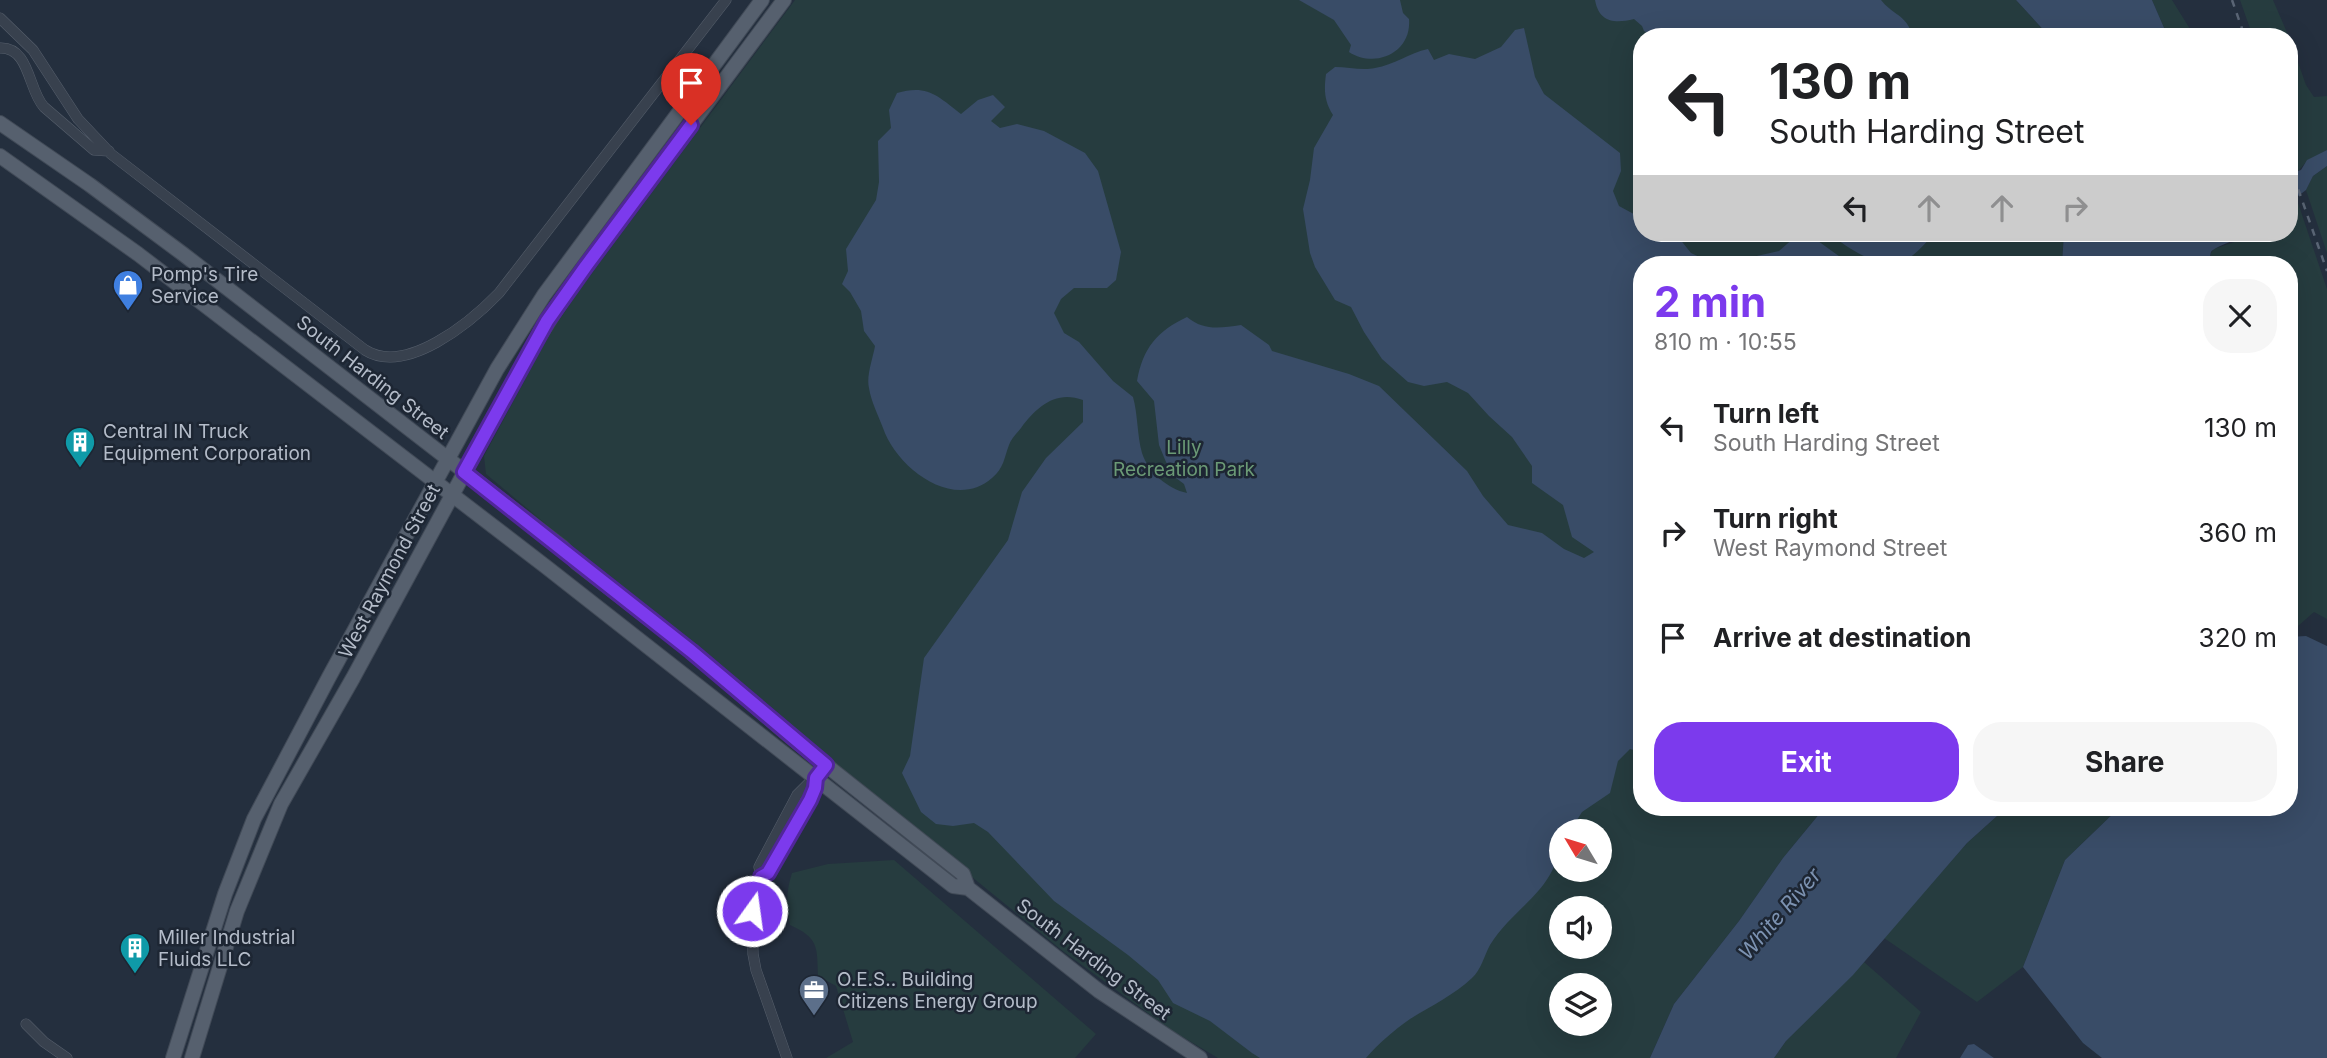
<!DOCTYPE html>
<meta charset="utf-8">
<style>
body{margin:0;font-family:Inter,sans-serif;background:#f6f6f6;color:#202124;height:100vh;display:flex;flex-direction:column;font-size:26px;white-space:nowrap}
*{box-sizing:border-box;margin:0}
p{font-size:23px;color:#757577}
.icon{flex:none;width:38px;height:38px;fill:none;stroke:currentColor;stroke-width:2;stroke-linecap:round;stroke-linejoin:round}
.map{position:relative;flex:1;overflow:hidden}
.details{position:absolute;left:1633px;top:256px;width:665px;height:560px;display:flex;flex-direction:column;background:#fff;border-radius:28px;box-shadow:0 7px 28px #0002}
.details>*{flex:none}
.guide{position:absolute;left:1633px;top:28px;width:665px;height:214px;border-radius:28px;box-shadow:0 7px 28px #0002;background:#fff;color:#202124;overflow:hidden}
.needle{width:46px;rotate:308deg}
.fabs{position:absolute;left:1549px;top:819px;display:grid;gap:14px}
.fabs a{display:grid;place-items:center;width:63px;height:63px;border-radius:50%;background:#fff;box-shadow:0 7px 28px #0002;font-size:35px}
.pin{position:absolute;display:grid;place-items:center;width:60px;height:60px;color:#fff;margin:-72px -30px;border-radius:50% 50% 50% 0;rotate:-45deg;box-shadow:0 0 7px #0007}
.pin .icon{rotate:45deg}
.me{position:absolute;width:77px;margin:-38px;rotate:14deg;stroke-linejoin:round;filter:drop-shadow(0 0 5px #0008)}
.turn{display:flex;align-items:center;gap:24px;height:147px;padding:0 21px;font-size:32px}
.turn .icon{width:91px;height:91px;stroke-width:2.5}
.turn b{display:block;font-size:49px;line-height:60px}
.lanes{display:flex;align-items:center;height:66px;padding:0 21px;background:#0003;justify-content:center;gap:35px;direction:ltr}
.lanes .off{opacity:.35}
.round{display:grid;place-items:center;flex:none;width:74px;height:74px;border-radius:28px;background:#f6f6f6}
.headline{display:flex;align-items:center;justify-content:space-between;height:119px;padding:0 21px}
h1{font-size:42px;font-weight:700;line-height:52px;color:#7c3aed}
.cta{display:flex;gap:14px;margin-top:auto;padding:14px 21px}
.cta a{flex:1;height:80px;border-radius:28px;background:#7c3aed;color:#fff;font-size:28px;font-weight:700;line-height:80px;text-align:center}
.cta a+a{background:#f6f6f6;color:#202124}
ul{padding:0;list-style:none}
li{display:flex;align-items:center;gap:21px;height:105px;padding:0 21px}
li div{flex:1}
li b{display:block;font-size:26px}
li em{font-style:normal}
.map>svg:first-child{display:block}
.green{fill:#263c3f;fill-rule:evenodd}
.water{fill:#394c67}
.lines{fill:none;stroke-linecap:round;stroke-linejoin:round}
.minor-casing{stroke:#565f6c;stroke-width:11}
.primary-casing{stroke:#414a57;stroke-width:16}
.minor{stroke:#38414e;stroke-width:10}
.primary{stroke:#56606e;stroke-width:14}
.rail{stroke:#5a6575;stroke-width:2.5;stroke-dasharray:7 7;stroke-linecap:butt}
.route-casing{stroke:#51269a;stroke-width:18}
.route{stroke:#7c3aed;stroke-width:12}
.labels{text-anchor:middle;stroke-width:5;stroke-linejoin:round;paint-order:stroke}
.poi-label{font-size:19px;fill:#b4bcc9;stroke:#1d2633;text-anchor:start}
.street-label{font-size:19px;fill:#b4bcc9;stroke:#1d2633}
.park-label{font-size:19px;fill:#6b9a76;stroke:#1d2633}
.water-label{font-size:21px;font-style:italic;fill:#7c92b1;stroke:#1d2633}
</style>
<div class="map">
<svg width="2327" height="1058" viewBox="0 0 2327 1058">
<rect width="100%" height="100%" fill="#242f3e"/>
<path class="green" d="M795 0H2016L2050 37H1642V233H2064L2062 264H1642V807H1825L1783 858 1739 921 1674 1004 1650 1058H1218L1171 1030 1064 952 822 755 486 474 484 456 549 335 580 289ZM1561 831H1600V870H1561ZM1561 908H1600V947H1561ZM1561 985H1600V1024H1561Z
M2152 0H2172L2195 37H2168Z
M2240 0H2273L2289 37H2253Z
M2289 37 2306 85 2314 97 2327 96V150L2308 160 2298 171 2289 144Z
M2327 166V253L2306 190 2313 176Z
M2296 197 2327 289V619L2314 612 2289 634V264H2210L2211 253 2214 249 2237 241 2250 233H2289V203Z
M2007 807H2120L2065 860 2023 967 1977 1002 1884 938 1967 843Z
M894 860 1096 1034 1075 1058H826L853 1042 836 986 818 976C817 947 819 938 790 925 786 905 786 892 792 873L828 864Z
M1864 962 1921 1012 1896 1058H1774L1786 1041Z"/>
<path class="water" d="M1299 0H1400L1403 13 1409 19C1412 53 1375 69 1349 52L1351 45 1334 20Z
M1595 0H1881C1891 13 1904 15 1910 29L1907 37H1655L1644 31 1642 26 1634 19C1614 24 1599 22 1595 0Z
M2016 0H2152L2168 37H2050Z
M1524 28 1535 77 1544 94 1620 153 1621 171 1613 191 1619 206 1641 218 1642 233H1675L1691 253 1710 262 1739 260 1779 251 1795 237 1811 236 1850 264H1642L1641 752 1630 749 1618 761 1610 793 1582 812 1570 831H1561C1561 890 1516 903 1490 945 1484 956 1481 970 1472 978 1454 995 1431 1006 1410 1019 1393 1031 1379 1043 1366 1058H1260L1252 1053 1210 1021 1173 1003 1158 980 1128 955 1054 901 988 832 974 823 953 826 936 824 921 812 902 773 910 756 924 658 1008 540 1022 492 1046 458 1083 422V400C1055 390 1037 407 1021 428 1017 433 1011 439 1009 445 1004 458 1004 468 992 478 953 512 896 467 883 428 878 415 871 401 869 388 866 376 873 358 875 346L864 331 861 311 850 292 842 284 848 271 846 249 876 200 879 182 878 141 891 128 889 110 897 93C927 84 938 96 961 114L978 100 993 95 1005 107 991 121 1000 128 1017 124 1044 131 1085 153 1098 171 1121 252 1116 280 1107 288H1074L1061 299 1054 313 1064 333 1079 342 1113 381 1133 397C1138 415 1137 435 1142 453 1148 472 1168 489 1187 493L1184 484 1176 478 1166 462 1159 445 1154 401 1137 381C1143 348 1157 331 1187 317 1204 331 1220 328 1241 325L1269 345 1272 351 1349 374 1379 386 1467 471 1483 496 1508 525 1542 533 1564 549 1584 558 1594 552 1572 537 1563 505 1532 483V466L1512 437 1489 416 1468 393 1447 382 1424 386 1408 382 1382 359 1364 332 1351 307 1335 300 1315 267 1310 253 1303 209 1310 180 1314 148 1333 115C1324 101 1324 90 1326 74L1335 67C1348 67 1363 71 1375 68 1394 65 1409 53 1428 49L1434 60 1449 54 1475 59 1501 47 1515 30Z
M2327 150V166L2313 176 2306 190 2289 203V174L2301 170 2307 160Z
M1827 233H1935C1927 241 1917 254 1907 259 1877 272 1851 248 1827 233Z
M2064 233H2250C2242 238 2215 246 2211 252 2210 254 2210 262 2210 264H2062Z
M2306 636 2327 646V1058H2102L2083 1043 2023 967 2065 860 2120 807H2289V637Z
M1825 807H2007L1967 843 1853 975 1786 1041 1774 1058H1650L1674 1004 1739 921 1783 858Z
M1974 1044 1994 1058H1960L1968 1045Z"/>
<g class="lines">
<g class="minor-casing">
<path id="minor" d="M0 18 33 50 78 119 111 154 365 350C406 376 471 322 499 293L726 0
M0 48C30 47 28 90 44 107L94 150 109 151
M761 877 768 873 810 801 815 788 816 778
M26 1024 44 1042 67 1058
M787 1058 756 970 753 954 752 911 761 877 759 867 762 861 797 795 819 773"/>
</g>
<g class="primary-casing">
<path id="primary" d="M0 123 90 185 183 254 562 547 577 563 691 651 792 738 963 874 968 888
M0 156 138 254 545 566 953 886 968 888 1099 991 1200 1058
M173 1058 225 894 254 819 329 677 497 369 544 295 762 0
M192 1058 237 911 281 804 353 678 533 346 576 279 784 0"/>
</g>
<use href="#minor" class="minor"/>
<use href="#primary" class="primary"/>
<path class="rail" d="M2232 0 2245 37
M2289 163 2327 271"/>
</g>
<g class="lines">
<g class="route-casing">
<path id="route" d="M691 125 586 266 547 321 464 472 691 651 826 765 816 778 815 788 810 800 768 873 761 877 752 911"/>
</g>
<use href="#route" class="route"/>
</g>
<defs>
<g id="shop-pin" transform="scale(1.575)"><path d="M0 17L-7.5 6A9.5 9.5 0 1 1 7.5 6Z" fill="#3f7fe0" stroke="#1d2633"/><path d="M-5-2.5h2.3a2.7 3.5 0 0 1 5.4 0H5L5.5 6h-11ZM-1.5-2.5h3a1.5 2.3 0 0 0-3 0Z" fill="#fff"/></g>
<g id="building-pin" transform="scale(1.575)"><path d="M0 17L-7.5 6A9.5 9.5 0 1 1 7.5 6Z" fill="#0f9aa8" stroke="#1d2633"/><path d="M-4-6H4V6H1V3H-1V6H-4ZM-2.5-4.3h1.7v1.8h-1.7ZM.8-4.3h1.7v1.8H.8ZM-2.5-1h1.7V.8h-1.7ZM.8-1h1.7V.8H.8Z" fill="#fff"/></g>
<g id="office-pin" transform="scale(1.575)"><path d="M0 17L-7.5 6A9.5 9.5 0 1 1 7.5 6Z" fill="#5c6f8a" stroke="#1d2633"/><path d="M-6-3h4V-5.5h4V-3h4V5H-6ZM-1-4.5V-3h2v-1.5ZM-6 0V1H6V0Z" fill="#fff"/></g>
</defs>
<g fill-rule="evenodd">
<use href="#shop-pin" x="128" y="285"/>
<use href="#building-pin" x="80" y="442"/>
<use href="#building-pin" x="135" y="948"/>
<use href="#office-pin" x="814" y="990"/>
</g>
<g class="labels">
<g class="poi-label">
<text x="151" y="281">Pomp's Tire<tspan x="151" dy="22">Service</tspan></text>
<text x="103" y="438">Central IN Truck<tspan x="103" dy="22">Equipment Corporation</tspan></text>
<text x="158" y="944">Miller Industrial<tspan x="158" dy="22">Fluids LLC</tspan></text>
<text x="837" y="986">O.E.S.. Building<tspan x="837" dy="22">Citizens Energy Group</tspan></text>
</g>
<g class="street-label">
<text transform="translate(373 377) rotate(38)" y="7">South Harding Street</text>
<text transform="translate(389 571) rotate(-62)" y="7">West Raymond Street</text>
<text transform="translate(1094 959) rotate(37)" y="7">South Harding Street</text>
</g>
<g class="park-label">
<text x="1184" y="454">Lilly<tspan x="1184" dy="22">Recreation Park</tspan></text>
</g>
<g class="water-label">
<text transform="translate(1780 914) rotate(-49)" y="7">White River</text>
</g>
</g>
</svg>
<div class="fabs">
<a><svg class="needle" viewBox="-14 -14 28 28"><path d="M0-13l5 13h-10z" fill="#e53935"/><path d="M0 13l5-13h-10z" fill="#757577"/></svg></a>
<a><svg class="icon" aria-label="sound" viewBox="0 0 24 24"><path d="M4 9h4l5-4v14l-5-4H4zM17 9q2 3 0 6"/></svg></a>
<a><svg class="icon" aria-label="layers" viewBox="0 0 24 24"><path d="M12 4l9 5-9 5-9-5zM3 14l9 5 9-5"/></svg></a>
</div>
<div class="pin" style="left:691px;top:125px;background:#d93025"><svg class="icon" aria-label="arrive" viewBox="0 0 24 24"><path d="M6 21V4h12l-3 4 3 4H6"/></svg></div>
<svg class="me" style="left:752px;top:911px" viewBox="-20 -20 40 40"><circle r="17" fill="#7c3aed" stroke="#fff" stroke-width="3"/><path d="M0-11L8 9 0 5-8 9z" fill="#fff"/></svg>
<div class="guide">
<div class="turn"><svg class="icon" aria-label="left" viewBox="0 0 24 24"><path d="M17 20v-9H6M10 6l-5 5 5 5"/></svg><div><b>130 m</b>South Harding Street</div></div>
<div class="lanes"><svg class="icon" aria-label="left" viewBox="0 0 24 24"><path d="M17 20v-9H6M10 6l-5 5 5 5"/></svg><svg class="icon off" aria-label="ahead" viewBox="0 0 24 24"><path d="M12 20V5M6 11l6-6 6 6"/></svg><svg class="icon off" aria-label="ahead" viewBox="0 0 24 24"><path d="M12 20V5M6 11l6-6 6 6"/></svg><svg class="icon off" aria-label="right" viewBox="0 0 24 24"><path d="M7 20v-9h11M14 6l5 5-5 5"/></svg></div>
</div>
<section class="details">
<div class="headline"><div><h1>2 min</h1><p>810 m · 10:55</p></div><a class="round"><svg class="icon" aria-label="close" viewBox="0 0 24 24"><path d="M6 6l12 12M18 6L6 18"/></svg></a></div>
<ul>
<li><svg class="icon" aria-label="left" viewBox="0 0 24 24"><path d="M17 20v-9H6M10 6l-5 5 5 5"/></svg><div><b>Turn left</b><p>South Harding Street</p></div><em>130 m</em></li>
<li><svg class="icon" aria-label="right" viewBox="0 0 24 24"><path d="M7 20v-9h11M14 6l5 5-5 5"/></svg><div><b>Turn right</b><p>West Raymond Street</p></div><em>360 m</em></li>
<li><svg class="icon" aria-label="arrive" viewBox="0 0 24 24"><path d="M6 21V4h12l-3 4 3 4H6"/></svg><div><b>Arrive at destination</b></div><em>320 m</em></li>
</ul>
<div class="cta"><a>Exit</a><a>Share</a></div>
</section>
</div>
